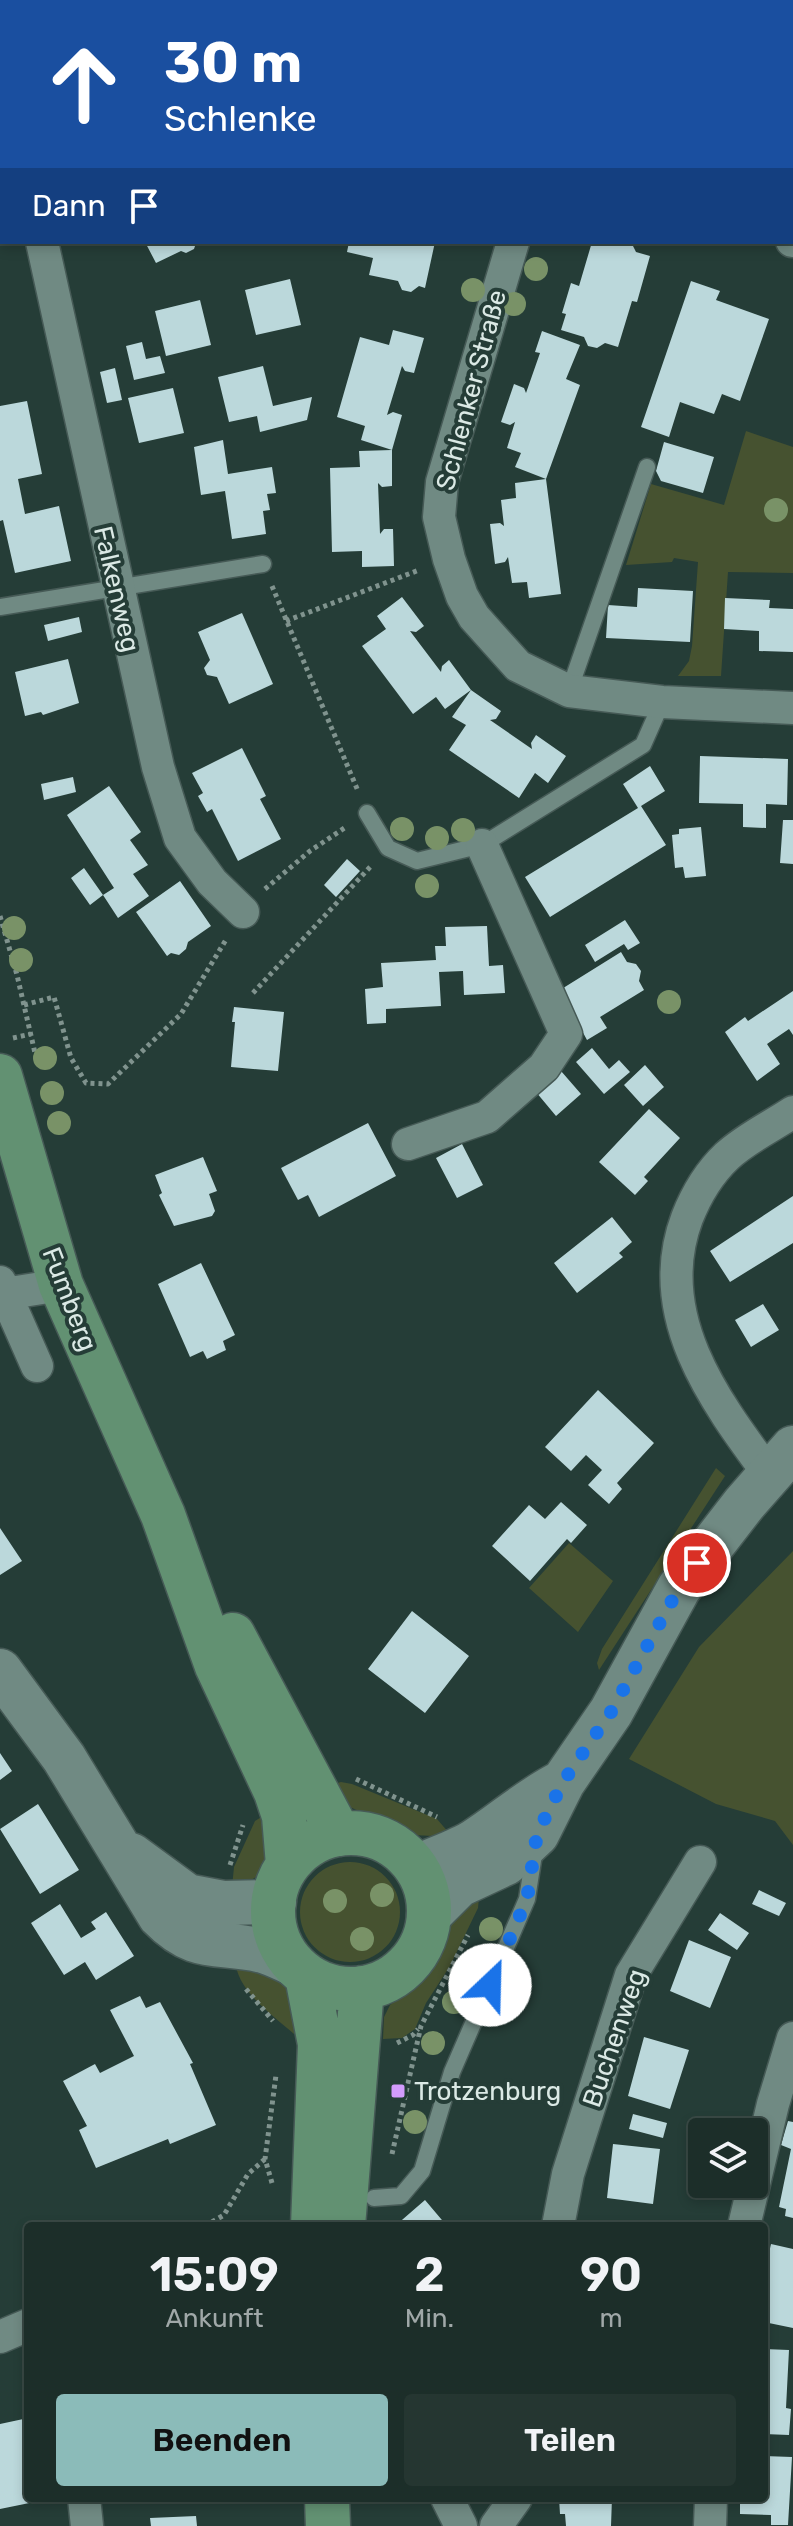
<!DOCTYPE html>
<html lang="de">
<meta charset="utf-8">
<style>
body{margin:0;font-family:Rubik,sans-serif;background:#253631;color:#f1f3f6;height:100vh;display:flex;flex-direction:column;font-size:30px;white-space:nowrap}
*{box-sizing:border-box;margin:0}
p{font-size:26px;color:#a0a8a8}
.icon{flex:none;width:44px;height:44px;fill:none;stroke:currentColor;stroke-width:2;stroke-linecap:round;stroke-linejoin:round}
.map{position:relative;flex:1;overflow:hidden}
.side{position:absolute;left:24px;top:2222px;width:744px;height:280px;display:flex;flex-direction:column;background:#1c2e29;border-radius:8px;box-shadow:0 4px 12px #0003,0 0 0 2px #3a4a46}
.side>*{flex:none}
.hud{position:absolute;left:0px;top:0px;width:794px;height:244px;box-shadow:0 4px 12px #0003,0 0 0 2px #3a4a46;background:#1a4fa0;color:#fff;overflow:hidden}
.buttons{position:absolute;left:688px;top:2118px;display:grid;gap:16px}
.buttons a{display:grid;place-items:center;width:80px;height:80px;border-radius:8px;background:#1c2e29;box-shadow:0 4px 12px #0003,0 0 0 2px #3a4a46;font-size:40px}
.pin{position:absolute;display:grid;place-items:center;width:68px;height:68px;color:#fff;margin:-34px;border:4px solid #fff;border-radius:50%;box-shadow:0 2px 8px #0007}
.me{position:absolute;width:88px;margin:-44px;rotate:24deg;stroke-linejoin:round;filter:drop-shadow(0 0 6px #0008)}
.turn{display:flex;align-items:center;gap:28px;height:168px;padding:0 32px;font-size:36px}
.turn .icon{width:104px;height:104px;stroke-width:2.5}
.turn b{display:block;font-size:56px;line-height:68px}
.then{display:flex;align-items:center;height:76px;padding:0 32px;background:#0003;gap:16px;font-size:30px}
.eta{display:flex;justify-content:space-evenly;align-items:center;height:136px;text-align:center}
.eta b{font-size:48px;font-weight:600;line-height:56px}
.button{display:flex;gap:16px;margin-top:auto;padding:16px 32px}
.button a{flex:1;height:92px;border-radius:8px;background:#8bbbb9;color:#111;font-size:32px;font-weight:600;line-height:92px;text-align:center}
.button a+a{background:#253631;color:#f1f3f6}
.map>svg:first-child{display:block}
.green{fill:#465230}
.building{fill:#bbd8db}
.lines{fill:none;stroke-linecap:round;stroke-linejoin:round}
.lane-casing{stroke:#465a56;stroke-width:19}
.street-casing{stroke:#465a56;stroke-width:35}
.secondary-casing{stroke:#465a56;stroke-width:47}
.primary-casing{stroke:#465a56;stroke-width:47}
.path{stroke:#80938e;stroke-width:5;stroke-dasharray:4 4;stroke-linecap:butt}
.lane{stroke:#708a83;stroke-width:16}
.street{stroke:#708a83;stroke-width:32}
.secondary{stroke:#708a83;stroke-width:44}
.primary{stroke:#629172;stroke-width:44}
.tree{fill:#799267}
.route{stroke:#1a73e8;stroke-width:14;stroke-dasharray:0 25.2}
.poi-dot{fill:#d39cfc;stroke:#253d37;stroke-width:3}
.labels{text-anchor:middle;stroke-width:8;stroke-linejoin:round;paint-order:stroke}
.street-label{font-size:26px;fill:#dbe9e5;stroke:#253d37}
.poi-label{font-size:26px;fill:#dbe9e5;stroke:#253d37;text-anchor:start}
</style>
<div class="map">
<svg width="793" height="2526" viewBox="0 0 793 2526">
<rect width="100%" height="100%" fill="#253d37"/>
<path class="green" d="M746 431 793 447V573L728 572 721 676H678L689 661 692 646 698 562 674 558 672 562 626 565 651 484 724 505Z
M716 1468 725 1476 599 1670 597 1663 602 1649Z
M569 1543 613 1581 578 1632 529 1588Z
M793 1551V1845L775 1821 716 1804 629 1759 699 1647Z
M341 1782 352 1784 437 1819 449 1833 433 1836 413 1835 343 1804 327 1786Z
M271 1811C272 1823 278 1840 275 1851 271 1871 250 1883 232 1887L234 1867 255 1821Z
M300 1912a50 50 0 1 1 100 0a50 50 0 1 1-100 0Z
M479 1898 478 1908 450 1966 426 2003 415 2029 402 2038 383 2039 384 2017 390 2005 423 1977 434 1962 457 1912Z
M236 1966C283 1979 302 1976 294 2034 274 2016 241 1994 236 1966Z"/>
<path class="building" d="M145 242H195L196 243 194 249 186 253 181 251 156 263Z
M349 242H435L425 288 419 286 411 292 402 290 398 281 369 275 373 258 347 252Z
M592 242 616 246 627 242 632 244 636 252 650 256 637 302 632 301 618 347 605 343 597 348 588 346 584 337 561 330 566 314 562 313 571 283 579 286Z
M290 279 301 325 256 335 245 290Z
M691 281 720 291 716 300 769 319 740 401 722 394 714 414 680 402 669 437 641 427Z
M200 300 211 345 166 356 155 311Z
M393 330 424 338 414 373 405 371 402 366 387 415 393 412 402 415 392 450V486L382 487 378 483 380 534 384 529H393L394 566 362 567V551L332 552 330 468 360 467 359 451 392 450 361 440 365 426 337 417 360 337 389 345Z
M542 331 580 345 566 379 580 385 546 479 561 594 529 598 527 582 512 583 508 557 505 562 495 564 490 524 500 523 504 526 501 500 516 498 515 483 546 479 515 467 521 453 507 448 515 422 510 425 501 422 514 384 524 388 526 393 540 353 535 352Z
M142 342 146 359 160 356 165 373 134 380 126 346Z
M263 366 273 406 312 397 307 420 260 432 257 416 229 422 218 377Z
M115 368 122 400 107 403 100 372Z
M173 388 184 433 139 443 128 398Z
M27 401 42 474 18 479 25 514 59 506 71 561 15 573 3 520 0 521V406Z
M223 440 228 474 272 467 276 493 267 494 270 510 263 511 266 534 232 539 225 491 201 495 194 447Z
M664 442 714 457 703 493 661 481 656 471Z
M638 588 693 591 690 642 606 638 608 605 637 607Z
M402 597 424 626 416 632 410 631 441 672 442 666 449 660 471 690 445 709 436 697 413 714 362 646 386 629 377 616Z
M725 598 770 600 769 608 793 609V652L759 651V631L724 629Z
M242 613 273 684 229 704 217 677 207 675 204 668 210 660 198 632Z
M79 617 82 632 48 641 44 625Z
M68 659 79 703 43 715 41 712 25 716 15 672Z
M471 690 501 711 496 719 490 720 532 749 531 743 536 735 566 756 548 783 535 773 519 798 449 750 466 725 452 717Z
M242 748 266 796 260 799 281 839 238 861 212 809 207 812 198 796 203 793 192 773Z
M700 756 788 759 787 805 766 804V828L743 827V804L699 803Z
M650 766 665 791 641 806 666 845 550 917 525 877 638 808 623 784Z
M73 777 76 792 44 800 41 784Z
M109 786 141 832 130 840 148 865 133 874 149 896 118 918 103 895 114 888 67 815Z
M783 820H793V864L780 863Z
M701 827 706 876 685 878 683 867 675 868 672 835 679 834V829Z
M347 859 360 871 336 897 324 885Z
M84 868 103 895 90 905 71 878Z
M180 881 211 926 188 942 186 949 179 955 171 953 167 956 136 912Z
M625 920 640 943 628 950 624 944 595 962 585 945Z
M487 926 489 966 503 965 505 993 464 995 463 971 439 972 441 1006 386 1009V1023L367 1024 365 989 383 987 381 963 436 960 435 946H446L445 927Z
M621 952 627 962 636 964 641 971 639 981 644 990 600 1017 607 1028 587 1040 560 990Z
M793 991V1035L789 1029 767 1044 780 1064 757 1081 725 1032 745 1017 748 1021Z
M234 1007 284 1012 278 1071 231 1067 235 1022H232Z
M592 1048 609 1069 619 1060 630 1072 604 1094 576 1062Z
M645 1065 664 1087 643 1106 624 1085Z
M561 1071 581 1094 556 1116 536 1092Z
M649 1109 680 1138 644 1177 648 1181 635 1195 599 1162Z
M368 1123 396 1176 319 1217 308 1195 298 1200 281 1168Z
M462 1144 483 1185 457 1198 436 1158Z
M203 1157 217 1191 209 1194 215 1211 212 1216 174 1226 159 1195 162 1193 155 1175Z
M793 1196V1243L730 1282 710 1251Z
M612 1217 632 1242 619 1253 623 1257 577 1293 554 1263Z
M201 1263 235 1335 223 1341 226 1350 207 1359 203 1351 190 1357 158 1284Z
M763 1304 779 1330 751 1347 735 1320Z
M598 1390 654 1443 617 1483 622 1489 609 1504 588 1485 602 1470 586 1455 571 1471 545 1447Z
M561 1502 587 1525 571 1543 567 1539 530 1581 492 1546 529 1505 545 1519Z
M0 1528 22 1561 0 1575Z
M412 1611 469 1656 425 1713 368 1669Z
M0 1753 12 1771 0 1780Z
M38 1804 79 1870 40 1894 0 1829Z
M759 1890 786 1903 779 1916 752 1904Z
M60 1904 81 1938 96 1929 91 1922 106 1912 134 1956 96 1980 85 1962 64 1975 31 1923Z
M720 1913 749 1933 737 1950 708 1930Z
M689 1940 731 1957 710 2008 670 1991Z
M140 1996 146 2008 160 2002 193 2063 190 2064 216 2125 170 2144 168 2139 96 2168 79 2130 87 2126 63 2081 95 2064 100 2073 134 2056 110 2010Z
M644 2037 689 2050 670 2109 628 2096Z
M633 2114 667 2123 663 2138 629 2129Z
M788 2121 793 2122V2218L785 2216 786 2209 779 2207 791 2149 781 2145Z
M613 2144 660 2149 653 2204 607 2198Z
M425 2200 447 2226H395Z
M771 2244 793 2249V2328L764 2322V2275Z
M764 2349 789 2350 786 2408 791 2409 789 2435 764 2434Z
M28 2418V2498L49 2499 0 2509V2424Z
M764 2456 792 2457 788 2525H771V2515L740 2514V2498H764Z
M559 2498H612L611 2526H566L565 2514H560Z
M196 2516 197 2526H151L150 2518Z"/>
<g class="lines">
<g class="lane-casing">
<path id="lane" d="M0 607 263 564
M569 691 647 467
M367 813 388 848 417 861 482 845 643 745 662 702
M374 2198 401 2196 422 2171 452 2072 527 1899 535 1848"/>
</g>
<g class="street-casing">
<path id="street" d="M565 2 566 0
M792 241H793
M42 242 158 767 180 838 212 882 243 912
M513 242 442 482 439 517 449 559 462 596 474 617 518 666 569 691 662 702 793 708
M408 1144 487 1117 544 1067 566 1034 482 845
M0 1282 37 1366
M4 1294 61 1285
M769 1474C713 1399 651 1314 687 1218 696 1195 709 1173 727 1156 745 1139 772 1126 793 1112
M558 2226 568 2174 631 1975 700 1862
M744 2226 773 2104 793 2038
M0 2337 28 2325
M84 2498 87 2526
M447 2498 461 2526
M496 2526 516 2498
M710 2526 711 2498"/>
</g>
<g class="secondary-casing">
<path id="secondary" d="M0 1671 64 1758 160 1916C197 1954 219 1940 263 1951 273 1954 283 1959 292 1963
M131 1855 187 1896 224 1903 274 1902
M416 1867C435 1859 456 1852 473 1842 503 1823 529 1799 561 1783
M429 1915 459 1885 506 1863 537 1834 563 1782 611 1712 679 1588 744 1504 793 1448"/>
</g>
<g class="primary-casing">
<path id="primary" d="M0 1076 61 1285 163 1515 217 1666 276 1792 284 1816 288 1865
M233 1635 339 1834
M273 1911a78 78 0 1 1 156 0a78 78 0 1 1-156 0Z
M307 1976 320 2044 313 2226
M343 2226 362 1988
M327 2498 328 2526"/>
</g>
<path class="path" d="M242 2V0
M0 94 2 96
M272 586 358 791
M286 621 419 570
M265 889 310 851 346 827
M0 916 17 975 35 1053
M253 993 371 866
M24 1005 54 997 71 1058 86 1083 108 1084 181 1014 227 938
M13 1038 31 1034
M356 1779 437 1817
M230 1865 243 1825
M246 1989 273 2021
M397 2043 413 2035 418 2029
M392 2154 421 2026 468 1935
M272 2183 265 2159 276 2075
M205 2226 224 2215 248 2174 265 2159"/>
<use href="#lane" class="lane"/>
<use href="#street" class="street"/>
<use href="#secondary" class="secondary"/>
<use href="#primary" class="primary"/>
</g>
<g class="tree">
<circle cx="536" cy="269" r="12"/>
<circle cx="473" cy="290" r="12"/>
<circle cx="514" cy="304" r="12"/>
<circle cx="776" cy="510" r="12"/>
<circle cx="402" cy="829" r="12"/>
<circle cx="463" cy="830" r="12"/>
<circle cx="437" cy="838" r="12"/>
<circle cx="427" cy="886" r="12"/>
<circle cx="14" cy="928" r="12"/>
<circle cx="21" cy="960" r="12"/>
<circle cx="669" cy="1002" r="12"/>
<circle cx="45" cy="1058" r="12"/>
<circle cx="52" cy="1093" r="12"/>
<circle cx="59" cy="1123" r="12"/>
<circle cx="382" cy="1895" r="12"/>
<circle cx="335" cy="1901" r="12"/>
<circle cx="491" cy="1929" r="12"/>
<circle cx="362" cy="1939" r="12"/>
<circle cx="472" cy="1966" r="12"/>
<circle cx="454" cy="2002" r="12"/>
<circle cx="433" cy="2043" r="12"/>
<circle cx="415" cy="2122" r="12"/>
</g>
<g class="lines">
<path class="route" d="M490 1985 527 1899 537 1834 563 1782 611 1712 679 1588 697 1563"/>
</g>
<rect class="poi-dot" x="390" y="2083" width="16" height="16" rx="4"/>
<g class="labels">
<g class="street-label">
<text transform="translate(471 390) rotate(-75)" y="9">Schlenker Straße</text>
<text transform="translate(117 589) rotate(77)" y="9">Falkenweg</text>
<text transform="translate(70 1299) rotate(69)" y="9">Fumberg</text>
<text transform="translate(614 2038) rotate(-71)" y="9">Buchenweg</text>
</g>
<g class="poi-label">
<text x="414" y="2100">Trotzenburg</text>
</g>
</g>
</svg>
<div class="buttons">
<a><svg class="icon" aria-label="layers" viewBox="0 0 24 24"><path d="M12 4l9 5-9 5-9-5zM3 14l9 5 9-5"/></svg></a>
</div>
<div class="pin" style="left:697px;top:1563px;background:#d93025"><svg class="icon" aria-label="arrive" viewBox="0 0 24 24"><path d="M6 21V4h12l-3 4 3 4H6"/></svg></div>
<svg class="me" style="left:490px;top:1985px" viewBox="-20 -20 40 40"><circle r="19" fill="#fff"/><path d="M0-13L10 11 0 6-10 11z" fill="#1a73e8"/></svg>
<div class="hud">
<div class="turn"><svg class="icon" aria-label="ahead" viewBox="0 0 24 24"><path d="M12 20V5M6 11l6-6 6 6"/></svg><div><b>30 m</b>Schlenke</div></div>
<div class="then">Dann<svg class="icon" aria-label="arrive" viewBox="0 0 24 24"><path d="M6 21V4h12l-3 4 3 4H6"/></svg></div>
</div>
<section class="side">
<div class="eta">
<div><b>15:09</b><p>Ankunft</p></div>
<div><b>2</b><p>Min.</p></div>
<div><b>90</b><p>m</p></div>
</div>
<div class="button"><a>Beenden</a><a>Teilen</a></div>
</section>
</div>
